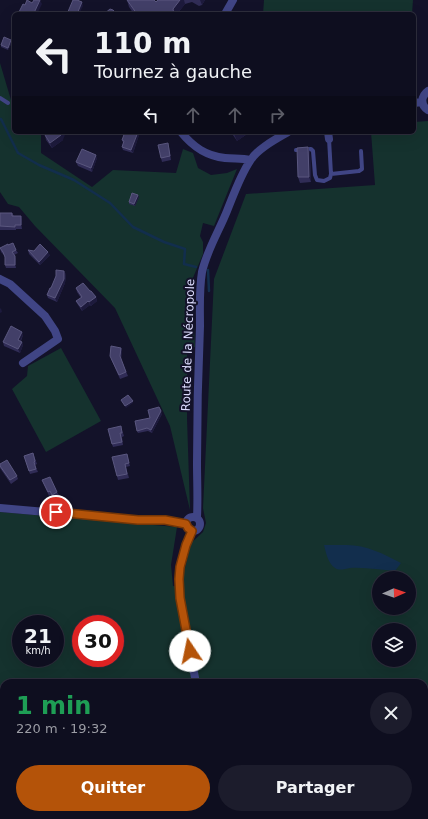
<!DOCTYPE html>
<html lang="fr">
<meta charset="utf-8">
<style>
body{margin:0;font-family:"DejaVu Sans",sans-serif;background:#1c1c2c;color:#f1f3f6;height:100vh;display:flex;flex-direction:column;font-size:15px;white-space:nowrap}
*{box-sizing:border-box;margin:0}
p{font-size:13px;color:#9b9ca4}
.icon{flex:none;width:22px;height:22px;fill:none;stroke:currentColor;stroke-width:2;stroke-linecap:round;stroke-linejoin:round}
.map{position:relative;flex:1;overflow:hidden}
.panel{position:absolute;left:0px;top:679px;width:428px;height:140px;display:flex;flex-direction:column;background:#0e0e1f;border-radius:12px 12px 0 0;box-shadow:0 4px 16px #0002,0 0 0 1px #2e2e3d}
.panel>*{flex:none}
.top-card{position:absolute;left:12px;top:12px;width:404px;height:122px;border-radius:6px;box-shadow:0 4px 16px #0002,0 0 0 1px #2e2e3d;background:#0e0e1f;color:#f1f3f6;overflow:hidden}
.needle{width:26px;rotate:88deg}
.controls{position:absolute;left:372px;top:571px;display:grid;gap:8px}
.controls a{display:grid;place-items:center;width:44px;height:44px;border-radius:50%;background:#0e0e1f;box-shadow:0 4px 16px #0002,0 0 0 1px #2e2e3d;font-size:20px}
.speed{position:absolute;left:12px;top:615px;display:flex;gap:8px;font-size:20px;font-weight:700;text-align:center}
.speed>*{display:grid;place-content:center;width:52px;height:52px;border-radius:50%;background:#0e0e1f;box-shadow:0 4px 16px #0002,0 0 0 1px #2e2e3d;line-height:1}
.speed small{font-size:10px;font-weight:400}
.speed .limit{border:6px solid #d22;background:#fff;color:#111}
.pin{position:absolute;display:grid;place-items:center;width:34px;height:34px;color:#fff;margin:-17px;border:2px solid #fff;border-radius:50%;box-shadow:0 1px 4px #0007}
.me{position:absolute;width:44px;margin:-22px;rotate:349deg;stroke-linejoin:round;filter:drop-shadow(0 0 3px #0008)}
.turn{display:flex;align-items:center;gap:14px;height:84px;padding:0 16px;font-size:18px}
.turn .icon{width:52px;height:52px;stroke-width:2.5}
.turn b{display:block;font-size:28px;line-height:34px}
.lanes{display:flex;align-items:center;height:38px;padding:0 16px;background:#0003;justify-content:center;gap:20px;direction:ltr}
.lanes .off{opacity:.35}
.round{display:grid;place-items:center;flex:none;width:42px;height:42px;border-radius:21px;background:#1c1c2c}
.overview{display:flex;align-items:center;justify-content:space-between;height:68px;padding:0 16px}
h1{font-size:24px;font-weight:700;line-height:30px;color:#1e9e55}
.action{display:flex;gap:8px;margin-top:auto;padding:8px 16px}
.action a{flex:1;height:46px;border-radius:24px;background:#b45309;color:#fff;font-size:16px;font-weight:700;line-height:46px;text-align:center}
.action a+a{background:#1c1c2c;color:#f1f3f6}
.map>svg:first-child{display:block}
.green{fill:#15322e;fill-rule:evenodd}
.water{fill:#122e4d}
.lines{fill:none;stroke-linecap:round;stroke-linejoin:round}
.stream{stroke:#122e4d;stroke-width:2.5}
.lane{stroke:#404585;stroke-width:4}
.street{stroke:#404585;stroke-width:8}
.wall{fill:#302c56}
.shaded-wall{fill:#1d1a3c}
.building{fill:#423f68;stroke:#5a577f}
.route-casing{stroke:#753606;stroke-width:10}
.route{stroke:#b45309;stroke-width:7}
.labels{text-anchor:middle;stroke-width:4;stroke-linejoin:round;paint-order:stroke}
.street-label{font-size:12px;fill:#dbdbfd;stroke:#131229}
</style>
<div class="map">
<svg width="428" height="819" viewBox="0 0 428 819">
<rect width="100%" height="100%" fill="#131229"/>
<path class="green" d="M264 0H413L412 14H263Z
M0 63 11 100 14 103V132H41V153L92 187 113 170 176 173 183 149 193 153 198 168 211 175 227 173 237 169 214 226 203 223 200 236 203 242V254L192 280 195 347 187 346V418L190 510 170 426 115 308 35 226 19 207 8 204 0 192Z
M428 121V819H106V815H424V683H4V815H33L31 819H0V512L177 527 171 565 173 586 183 587 184 572 191 543 203 532 206 523 203 508 214 279 246 194 375 185 371 132H414V122ZM379 578H409V608H379ZM21 624H55V658H21ZM81 624H115V658H81ZM379 630H409V660H379Z
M61 348 101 421 46 452 12 389 27 376 28 366Z"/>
<path class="water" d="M324 545C331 545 339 545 347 545 366 545 384 554 401 563L395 571C380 570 365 567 350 568 345 569 339 571 335 568 328 563 326 553 324 545Z"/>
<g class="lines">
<path class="stream" d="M0 119H1L18 153 39 165 74 180 110 203 133 227 164 242 185 249 184 264 196 267
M208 270 209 291"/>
<path class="lane" d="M0 98 8 103
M296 150 311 149 313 151 315 175 317 180 324 181 330 178 331 174 329 139
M331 174 359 171 362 169 361 151"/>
<path class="street" d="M225 14 233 0
M428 91C421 96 420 105 428 110
M414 103 422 102
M181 132C193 147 206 156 225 158 234 159 242 158 250 160
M328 132 329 139
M0 279 10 284 45 316 55 331 58 339 23 363
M0 508 138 520H165L186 524
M186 524a7 7 0 1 1 14 0a7 7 0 1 1-14 0Z
M197 517C198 499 197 481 197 463 197 417 198 372 200 326 200 309 199 290 202 272 207 250 219 231 227 211 234 194 240 176 250 161 257 149 276 139 288 132
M192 531 186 545 180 567 179 579 180 598 196 683
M179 819 180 815"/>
</g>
<path class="wall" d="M127 0 156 2 158 0H205L202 5 199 6 192 2 185 4 177 14H134L129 7Z
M12 42 8 50 1 47V45Z
M125 132H140L133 153 123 150 122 147 123 143 122 140Z
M231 132H250L237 141Z
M45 135 63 140 52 148 46 140Z
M169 147 171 160 162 162 161 158Z
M308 147 310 153 311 182 300 183 298 177Z
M97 158 92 172 78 166 76 162Z
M139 197 135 206 129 204V202Z
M0 213H12L14 216 22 220V229H16V230H0Z
M8 245 16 250 18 253 14 255 16 260V268H6L5 265V257L4 255 1 252 0 248Z
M28 250 50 255 40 265 29 254Z
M66 274 65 283 57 302 48 298 47 295 51 288Z
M76 288 90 291 96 297 97 301 91 306 90 305 82 311 78 305 76 301 81 298 77 292Z
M23 335 21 341 23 345 20 353 4 346 3 342Z
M121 348 122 351 121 359 128 376 120 379 111 359Z
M162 414 152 433 148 431 138 433 137 431 150 418Z
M122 430 124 436 122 437 123 445 113 447 112 444Z
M33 453 37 464 35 465 38 472 30 474 24 456Z
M127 454 130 466 126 467 129 478 118 480 117 476Z
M0 464 17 476 18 479 11 484 0 468Z
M42 480 57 492 59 495 53 498 51 495 49 496Z"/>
<path class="shaded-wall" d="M40 0 42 4 37 14H35L34 13Z
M180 0H184L185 4 177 14H174L173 9Z
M200 0H205L202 5Z
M82 2 83 6 79 14H77Z
M11 40 12 42 8 50V48Z
M62 132H66L63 140 52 148 50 143Z
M138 132H140L133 153 131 150Z
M238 132H250L237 141 234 134Z
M308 147 310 153 311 182 309 177Z
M96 155 97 158 92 172 91 168Z
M138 195 139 197 135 206 134 204Z
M21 216 22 220V229L21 225Z
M48 252 50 255 40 265 39 262Z
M15 256 16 260V268L15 265Z
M64 271 66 274 65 283 57 302 55 298Z
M96 297 97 301 91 306 89 302Z
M88 301 90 305 82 311 81 307Z
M1 308 2 312 0 313V309Z
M22 332 23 335 19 343 18 340Z
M22 342 23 345 20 353 18 349Z
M121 348 122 351 121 360 120 356Z
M133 401V403L126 408 125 406Z
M161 411 162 414 152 433 151 430Z"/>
<path class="building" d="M27 0 32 3 34 0H40L34 13 33 12 31 14H18L23 4 25 5Z
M73 0H77L82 2 77 14H67Z
M127 0H154L156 2 158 0H180L173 9 174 14H137Z
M110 9 113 10 117 14H104Z
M4 37 11 40 8 48 1 45Z
M49 132H62L61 135 50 143 45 135Z
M125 132H138L131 150 122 147 124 141 122 140Z
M233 132H238L234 134Z
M168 143 170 156 161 158 158 145Z
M308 147 309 177H298L297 148Z
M82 149 96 155 91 168 76 162Z
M132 193 138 195 134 204 129 202Z
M0 213H12V216H21V225H15V227L0 226Z
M13 243 16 250 12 252 15 256V265H5V257L3 252 0 248 8 244V245Z
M40 244 48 252 39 262 28 250 34 251Z
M56 270 64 271V279L55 298 47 295 50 288H51L56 276Z
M83 283 90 291H91L96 297 89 302 88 301 81 307 76 301 82 297 76 288Z
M11 326 22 332 18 340 22 342 18 349 3 342Z
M111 346 121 348 120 356 126 372 119 375 110 356Z
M128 395 133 401 125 406 121 400Z
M159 407 161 411 151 430 147 428 137 431 135 421 150 418 148 410Z
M121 426 122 433H120L122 442 112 444 108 429Z
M33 453 35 461 34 462 36 469 29 471 24 456Z
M127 454 129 463 125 464 127 474 117 476 112 457Z
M7 460 17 476 10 480 0 466V464Z
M50 477 57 492 52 495 50 491 48 492 42 480Z"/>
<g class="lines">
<g class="route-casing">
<path id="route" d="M56 512 138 520H165L186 524 188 528 192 531 186 545 180 567 179 579 180 598 190 651"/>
</g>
<use href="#route" class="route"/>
</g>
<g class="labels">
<g class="street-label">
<text transform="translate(188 345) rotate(-88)" y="4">Route de la Nécropole</text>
</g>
</g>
</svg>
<div class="controls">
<a><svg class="needle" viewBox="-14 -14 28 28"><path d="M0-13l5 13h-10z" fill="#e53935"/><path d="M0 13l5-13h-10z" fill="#9b9ca4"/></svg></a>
<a><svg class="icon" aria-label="layers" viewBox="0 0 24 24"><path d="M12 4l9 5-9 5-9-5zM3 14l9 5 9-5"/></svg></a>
</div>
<div class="speed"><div>21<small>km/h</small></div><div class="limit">30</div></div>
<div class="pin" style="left:56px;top:512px;background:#d93025"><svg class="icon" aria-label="arrive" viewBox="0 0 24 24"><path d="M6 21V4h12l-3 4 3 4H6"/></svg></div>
<svg class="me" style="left:190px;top:651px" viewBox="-20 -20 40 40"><circle r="19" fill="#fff"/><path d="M0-13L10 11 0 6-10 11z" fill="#b45309"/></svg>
<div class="top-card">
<div class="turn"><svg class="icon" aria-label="left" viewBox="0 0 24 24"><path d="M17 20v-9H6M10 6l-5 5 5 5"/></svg><div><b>110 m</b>Tournez à gauche</div></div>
<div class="lanes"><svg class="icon" aria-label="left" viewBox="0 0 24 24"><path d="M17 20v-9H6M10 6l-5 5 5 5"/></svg><svg class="icon off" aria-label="ahead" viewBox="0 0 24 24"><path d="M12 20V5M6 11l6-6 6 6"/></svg><svg class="icon off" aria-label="ahead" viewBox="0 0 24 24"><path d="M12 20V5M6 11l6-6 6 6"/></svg><svg class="icon off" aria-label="right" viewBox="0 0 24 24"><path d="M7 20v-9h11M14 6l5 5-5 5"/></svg></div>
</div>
<section class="panel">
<div class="overview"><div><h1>1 min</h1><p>220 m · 19:32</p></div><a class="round"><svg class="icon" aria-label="close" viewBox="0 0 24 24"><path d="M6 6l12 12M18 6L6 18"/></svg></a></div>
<div class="action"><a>Quitter</a><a>Partager</a></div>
</section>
</div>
